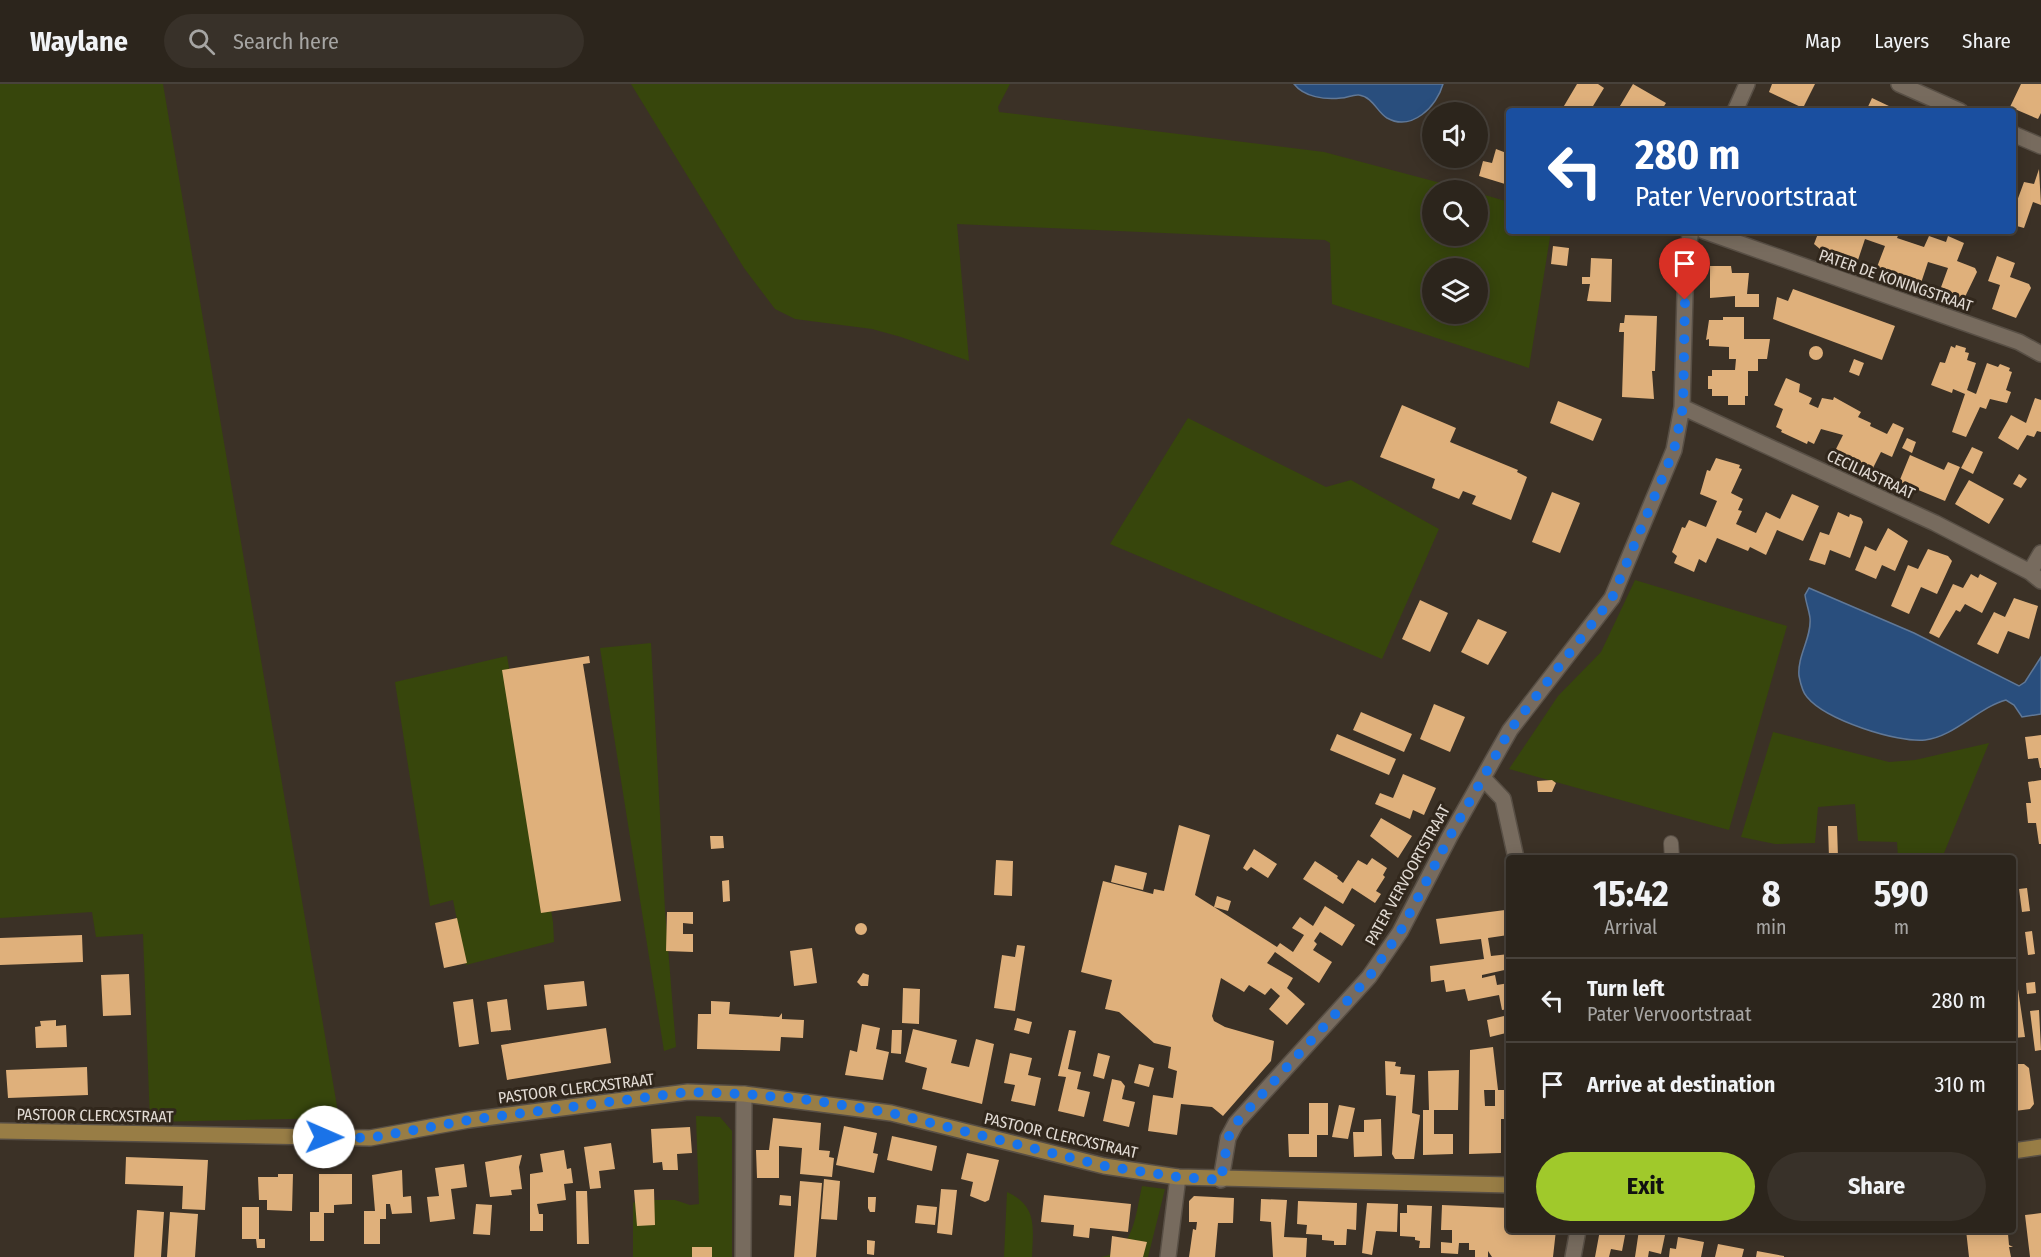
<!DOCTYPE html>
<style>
body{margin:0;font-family:"Fira Sans Condensed",sans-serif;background:#383129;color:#f1f3f6;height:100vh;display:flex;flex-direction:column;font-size:22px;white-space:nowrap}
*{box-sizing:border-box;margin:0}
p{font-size:20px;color:#a6a5a3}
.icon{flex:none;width:33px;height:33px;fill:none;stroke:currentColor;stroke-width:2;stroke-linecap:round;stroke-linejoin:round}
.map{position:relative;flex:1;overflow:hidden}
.sheet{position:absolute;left:1506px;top:771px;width:510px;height:378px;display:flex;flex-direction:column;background:#2c251c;border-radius:6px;box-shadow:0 3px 15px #0003,0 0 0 2px #48423b}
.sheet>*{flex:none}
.banner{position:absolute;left:1506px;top:24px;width:510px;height:126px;border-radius:6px;box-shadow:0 3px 15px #0003,0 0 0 2px #48423b;background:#1a4fa0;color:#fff;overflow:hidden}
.buttons{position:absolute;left:1422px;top:18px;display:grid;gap:12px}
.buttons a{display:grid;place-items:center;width:66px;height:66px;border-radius:50%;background:#2c251c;box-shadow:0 3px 15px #0003,0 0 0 2px #48423b;font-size:30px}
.pin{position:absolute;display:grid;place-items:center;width:51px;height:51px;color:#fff;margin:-62px -26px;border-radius:50% 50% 50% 0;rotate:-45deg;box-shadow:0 0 6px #0007}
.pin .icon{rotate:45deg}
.me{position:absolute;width:66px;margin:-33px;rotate:91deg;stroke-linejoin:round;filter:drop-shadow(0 0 4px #0008)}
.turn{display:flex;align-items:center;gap:21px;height:126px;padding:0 30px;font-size:27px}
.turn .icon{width:78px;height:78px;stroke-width:2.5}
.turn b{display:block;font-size:42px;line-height:51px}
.eta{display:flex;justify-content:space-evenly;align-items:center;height:102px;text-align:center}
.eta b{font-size:36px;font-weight:700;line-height:42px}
.cta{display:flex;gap:12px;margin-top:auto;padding:12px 30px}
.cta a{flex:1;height:69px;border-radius:36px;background:#a0c92b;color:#111;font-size:24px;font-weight:700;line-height:69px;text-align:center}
.cta a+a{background:#383129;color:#f1f3f6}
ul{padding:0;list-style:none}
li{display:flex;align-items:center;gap:18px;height:84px;padding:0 30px;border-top:2px solid #48423b}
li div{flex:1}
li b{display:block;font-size:22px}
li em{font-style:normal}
header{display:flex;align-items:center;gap:36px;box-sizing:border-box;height:84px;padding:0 30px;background:#2c251c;border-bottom:2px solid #48423b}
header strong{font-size:28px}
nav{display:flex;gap:33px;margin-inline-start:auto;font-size:21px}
.search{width:420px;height:54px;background:#383129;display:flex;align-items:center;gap:15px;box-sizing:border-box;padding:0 21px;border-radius:33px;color:#a6a5a3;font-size:22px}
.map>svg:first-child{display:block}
.green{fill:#37460c;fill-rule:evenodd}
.water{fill:#294e7d;stroke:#607897;stroke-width:1.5}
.building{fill:#dfb07b;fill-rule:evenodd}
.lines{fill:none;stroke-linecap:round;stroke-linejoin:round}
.lane-casing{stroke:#584f45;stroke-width:16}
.street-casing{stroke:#584f45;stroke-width:18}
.secondary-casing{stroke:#584f45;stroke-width:18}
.lane{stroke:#776b5e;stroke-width:14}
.street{stroke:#776b5e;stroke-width:15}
.secondary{stroke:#987d45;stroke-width:15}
.route{stroke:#1a73e8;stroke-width:10;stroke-dasharray:0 18}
.labels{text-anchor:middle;stroke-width:6;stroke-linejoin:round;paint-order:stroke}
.street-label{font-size:16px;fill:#e2dbd4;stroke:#31271c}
</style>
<header>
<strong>Waylane</strong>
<div class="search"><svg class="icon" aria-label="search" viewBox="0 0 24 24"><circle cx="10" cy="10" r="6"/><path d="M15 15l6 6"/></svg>Search here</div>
<nav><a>Map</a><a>Layers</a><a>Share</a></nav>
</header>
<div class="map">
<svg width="2041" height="1173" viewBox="0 0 2041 1173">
<rect width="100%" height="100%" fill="#3b3126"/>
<path class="green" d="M0 0H163L339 1034 150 1038 143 850 96 853 92 828 0 834Z
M631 0H1010L998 23 999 28 1324 68 1467 106H1432V152H1478V109L1509 118V147H1551L1529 284 1332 220 1330 159 1325 156 957 140 969 277 901 253 872 245 795 235 775 225 744 184ZM1478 184V230H1432V184Z
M1188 334 1326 403 1351 396 1439 445 1382 575 1110 460Z
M1635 496 1787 542 1729 746 1509 685 1558 612 1601 568Z
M651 559 665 826 676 963 664 967 600 564Z
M507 572 553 838 554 858 466 881 453 816 430 822 395 598Z
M1773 648 1889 678 1915 676 1989 659 1942 774H1898L1897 758 1858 757 1855 720 1818 723 1815 759 1775 760 1741 753Z
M696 1032 720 1033 732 1047V1173H633V1119L637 1116H675L690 1121 699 1120Z
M1142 1102 1165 1105 1148 1173H1101C1134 1169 1136 1128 1142 1102Z
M1007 1108C1038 1122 1033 1144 1032 1173H1004Z"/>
<path class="water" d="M1294 0H1443C1437 22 1412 48 1387 34 1377 28 1373 13 1359 11 1353 10 1347 14 1341 14 1325 16 1304 13 1294 0Z
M1809 504 1914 549 2019 602 2025 598 2041 573V630L2022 633 2014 621 2006 616C1979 623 1954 653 1925 656 1897 659 1826 636 1807 613 1803 609 1800 597 1799 592 1797 572 1812 553 1810 534 1809 526 1806 519 1805 511Z"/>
<path class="building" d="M1577 0H1598L1604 4 1590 27H1561Z
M1633 0 1666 19 1661 27H1617Z
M1772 0H1815L1803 24 1769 8Z
M2021 0H2041V29L2038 35 2010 23Z
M1872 14 1891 23 1897 27H1866Z
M1496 65 1509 70V88L1505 100 1479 92 1483 77 1492 79Z
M2039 85 2041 121 2033 118 2024 144 2013 141V128L2024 98 2034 100Z
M1819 147H1900L1897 154 1924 163 1929 152 1946 158 1948 152 1964 159 1957 177 1975 184 1977 188 1964 215 1940 206 1948 184 1928 178 1921 199 1912 196 1911 198 1885 189 1886 186 1877 183 1885 162 1865 155 1858 176 1852 174 1850 176 1841 173 1840 169 1820 165 1814 160Z
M1553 162 1569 164 1567 182 1551 180Z
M1997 172 2015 179 2010 193 2029 200 2031 204 2016 234 1992 225 2000 201 1988 197Z
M1591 174 1612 175 1611 218 1587 217 1590 200H1582V193H1590Z
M1710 182H1731L1732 189H1749L1747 210H1759V223H1735V212L1710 214Z
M1793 205 1895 242 1882 276 1773 235 1777 213 1788 217Z
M1625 231 1657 232 1655 287H1652L1654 315 1622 313 1624 248H1619L1620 239H1624Z
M1723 233H1744V255H1770L1767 275H1758V287H1748V312H1745V321H1728V312H1712V305H1708V292H1712V286H1735L1736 275H1729V263L1709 262V255L1706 256 1709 236H1723Z
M1956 261 1966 264 1965 268 1969 269 1967 276 1976 279 1967 306 1976 310 1987 279 1998 283 2000 280 2010 284 2009 287 2012 288 2006 306 2011 308 2007 319 1990 315 1986 325 1980 323 1966 353 1952 348 1965 310 1953 305 1952 309 1931 301 1940 278 1945 279 1951 262 1955 264Z
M1809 269a7 7 0 1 1 14 0a7 7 0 1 1-14 0Z
M1854 275 1864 279 1859 292 1849 288Z
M1786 294 1800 300 1799 308 1812 314 1809 320 1818 324 1822 314 1833 316 1834 313 1861 328 1858 333 1871 339 1870 342 1887 350 1893 339 1904 344 1892 373 1881 368 1872 386 1865 383 1864 386 1840 375 1841 372 1834 369 1843 351 1821 345 1814 360 1808 357 1807 360 1781 348 1782 346 1776 343 1783 325 1774 321Z
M2035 314 2041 316V348L2037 347 2034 353 2027 351 2018 366 1998 354 2011 331 2026 339Z
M1558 317 1602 335 1593 357 1550 339Z
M1402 321 1456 344 1450 358 1518 386 1517 388 1527 393 1511 436 1472 420 1476 412 1463 407 1459 415 1432 404 1435 395 1380 373Z
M1907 354 1916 358 1912 369 1902 364Z
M1972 363 1983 368 1973 390 1961 384Z
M1910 371 1944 386 1948 378 1960 383 1945 417 1899 398Z
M1716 374 1740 381 1739 384 1742 385 1731 409 1743 415 1738 426 1742 427 1736 440 1756 449 1766 428 1780 435 1792 410 1819 422 1803 457 1777 446 1766 471 1750 463 1748 467 1717 454 1706 479 1699 475 1694 488 1674 479 1677 472 1672 468 1682 443 1685 444 1689 436 1706 443 1717 417 1700 410 1707 386 1710 387Z
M2019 390 2027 395 2021 404 2013 400Z
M1969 396 2004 415 1989 440 1955 420Z
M1552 408 1580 419 1560 469 1532 458Z
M1838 428 1849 433 1850 430 1861 434 1863 438 1850 474 1830 466 1825 481 1809 476 1820 448 1829 451Z
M1888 444 1908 457 1895 487 1882 481 1876 495 1855 486 1865 462 1876 467Z
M1928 465 1948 472 1952 477 1937 510 1921 503 1909 530 1891 522 1908 481 1918 485Z
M1971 490 1978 494 1980 490 1997 499 1982 529 1965 520 1960 528 1956 526 1939 554 1929 549 1953 500 1963 504Z
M2014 514 2038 522 2029 555 2008 547 1998 570 1977 560 1994 528 2005 533Z
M1420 516 1448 529 1430 568 1402 555Z
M1478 535 1507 548 1488 581 1461 568Z
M589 572 590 579 583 580 621 817 541 829 502 586Z
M1434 620 1465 633 1450 668 1420 655Z
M1361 628 1412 650 1404 668 1353 646Z
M1337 650 1396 675 1389 691 1330 666Z
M2041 651V684H2040L2038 674 2028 675 2025 653Z
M1403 690 1436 704 1424 731 1413 726 1410 735 1375 720 1380 709 1393 714Z
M1552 696 1556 699 1552 708H1538L1537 697Z
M2041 696V760H2039L2036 739H2028L2026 719H2031L2028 698Z
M1381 734 1412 752 1398 774 1370 752Z
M1179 741 1210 751 1195 811 1214 823 1217 812 1231 817 1228 827 1214 823 1277 863 1280 859 1293 868 1304 851 1292 844 1300 833 1313 842 1325 822 1355 841 1342 862 1320 848 1314 857 1317 860 1313 866 1332 878 1319 899 1275 868 1267 879 1293 894 1287 904 1305 920 1287 941 1269 925 1280 912 1271 904 1265 911 1249 901 1244 908 1221 894 1212 932 1214 937 1225 943 1274 957 1271 977 1223 1032 1212 1023 1181 1020 1177 1051 1148 1047 1153 1011 1173 1014 1177 987 1168 984 1171 963 1154 959 1119 928 1105 925 1112 896 1081 888 1103 797 1153 810 1154 805 1164 807Z
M1828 742H1837L1838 774H1829Z
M710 752H723L724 764 711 765Z
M1254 765 1277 780 1268 794 1251 783 1247 787 1243 784Z
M1372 774 1387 784 1383 791 1385 793 1376 807 1381 810 1375 819 1352 804 1343 820 1303 795 1315 777 1338 792 1337 794 1343 799 1358 776 1367 781Z
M996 776 1013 777 1012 812 994 811Z
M1115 781 1147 789 1143 806 1111 798Z
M729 796 730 817 723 818 722 797Z
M2027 804 2030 827 2022 828 2019 805Z
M1505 826 1508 851 1488 854 1491 872 1509 870V885L1482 891V894L1495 891 1497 901 1509 899V925L1502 926 1499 911 1468 917 1465 905 1446 908 1444 896 1431 898 1430 882 1484 875 1481 855 1440 860 1436 835Z
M667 828H693V840L683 839V850H693V868L666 867Z
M457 834 467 879 444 884 435 839Z
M855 845a6 6 0 1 1 12 0a6 6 0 1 1-12 0Z
M2032 847 2035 870 2028 871 2025 848Z
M82 851 83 878 0 881V854Z
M1017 861 1025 862 1015 927 994 924 1002 871 1015 873Z
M812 864 817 899 794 902 790 867Z
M2013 871 2025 953 2013 954Z
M863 889 869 891 868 902H861L857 898Z
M129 890 131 931 103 932 101 891Z
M584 897 587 922 547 926 544 901Z
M2035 898 2036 909 2027 910 2026 899Z
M903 904 920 905 919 940 902 939Z
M473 915 479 960 459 963 453 918Z
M507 915 511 946 491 948 487 918Z
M711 917 730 918 729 930 779 933 782 929V935L804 936 803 954 781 953 780 967 697 965 698 930H711Z
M2039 926 2041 966 2035 967 2030 927Z
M1504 932 1506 939 1509 938V958L1506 949 1490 953 1487 936Z
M1017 934 1032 938 1029 950 1014 946Z
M56 936V942L66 941 67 963 36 964 35 943 41 942 40 937Z
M862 940 880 944 876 965 889 968 883 996 845 991 850 966 857 968Z
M606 944 611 979 507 996 501 961Z
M913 945 957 956 951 979 969 983 976 955 994 960 982 1020 922 1005 927 984 905 978Z
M892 946H902L901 970 891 969Z
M1069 946 1076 947 1068 985 1081 988 1077 1005 1090 1008 1084 1033 1058 1027 1066 993 1058 992Z
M1493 963 1498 1006H1509V1035H1501V1069L1469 1070 1470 966ZM1484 1006H1495V1022H1485Z
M1010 969 1032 974 1028 991 1041 994 1035 1022 1011 1017 1015 1001 1004 999Z
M1098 969 1110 972 1104 995 1093 992Z
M2013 972H2017L2018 980H2024L2029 984 2034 1020 2030 1025 2015 1027 2017 1042H2013Z
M1385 977 1396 978 1395 982 1401 983 1400 990 1415 991 1412 1029 1420 1031 1414 1075H1395L1392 1070 1396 1012 1386 1011Z
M1139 980 1154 984 1149 1003 1134 999Z
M87 983 88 1011 8 1014 6 986Z
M1459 986 1458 1026H1434V1050H1453V1070L1423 1071V1026H1429L1428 987Z
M1112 995 1121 997 1125 1002 1122 1015 1135 1018 1129 1043 1103 1037Z
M1309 1019H1328V1051H1317V1073H1289L1288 1050H1309Z
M1339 1021 1355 1024 1348 1055 1332 1053Z
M773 1034 821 1039 819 1066 830 1067 829 1073 834 1074 832 1093 800 1090 802 1064 779 1062V1094H757L756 1066H769Z
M1381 1035 1382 1072 1354 1073 1353 1048H1364V1036Z
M844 1042 877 1049 873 1069 878 1070 874 1089 836 1081Z
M690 1043 692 1069 677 1070 678 1086H663L662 1078 653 1079 651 1045Z
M892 1052 937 1062 932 1087 887 1076Z
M611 1059 615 1085 599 1087 601 1104 590 1105 584 1063Z
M564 1066 567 1085 571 1084 573 1099 564 1100 566 1116 537 1120 539 1130H543V1147H530V1090L543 1088 540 1070Z
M967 1069 999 1076 989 1116 985 1118 970 1112 973 1098 961 1095Z
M522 1071 519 1083 522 1105 511 1106 512 1111 490 1113 485 1078Z
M126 1073 208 1076 205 1126 182 1125 183 1102 125 1100Z
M464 1080 467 1103 451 1105 455 1135 430 1138 427 1113 439 1112 435 1084Z
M402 1086 403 1113 411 1112 412 1129 392 1130 390 1120H386V1135H380V1160H364V1127H375L372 1091Z
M278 1090H293L292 1127 267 1126V1116H259L258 1093H278Z
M319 1090H352V1120L334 1121V1129H324V1157H310V1128H319Z
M824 1095 840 1097 837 1136 821 1135Z
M800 1097 822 1099 816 1173H794Z
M654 1105 655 1141 637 1142 634 1106Z
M941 1105 957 1106 952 1151 937 1149Z
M576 1107H587L589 1160H577Z
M780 1111 791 1112V1122L779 1121Z
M1044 1111 1131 1120 1128 1148 1090 1144 1089 1154 1073 1152 1074 1141 1041 1138Z
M1194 1112 1234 1114 1233 1139H1218L1215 1173H1189L1193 1145 1196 1146 1197 1138H1189V1117Z
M868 1113H876L875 1128H870L868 1124Z
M1261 1115 1287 1116 1284 1153 1307 1154 1306 1173H1273L1271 1138 1260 1137Z
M1298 1117 1357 1119 1356 1146 1347 1145 1346 1161H1334V1157L1322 1156V1151L1306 1150 1307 1141 1297 1140Z
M1367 1119 1398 1120 1397 1148 1376 1147 1372 1171 1362 1169Z
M476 1120 492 1121 490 1151 473 1150Z
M917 1121 937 1123 935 1141 915 1139Z
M1407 1121 1432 1122 1430 1164H1419L1420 1157 1415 1156V1153L1400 1152V1129H1407Z
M1442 1121 1509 1124V1146H1556L1553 1173H1492L1488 1167V1173H1475V1166H1469V1159H1459L1458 1170 1441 1169V1158L1452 1159V1146H1441Z
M242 1123H259V1155H265V1164H257L256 1155H242Z
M137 1126 164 1128 161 1173H134Z
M170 1128 198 1130 195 1173H167Z
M2041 1129V1173H2030L2025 1131Z
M1600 1146H1626L1622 1167 1611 1165 1609 1173H1595Z
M1639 1146 1665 1151 1661 1170 1649 1167 1648 1173H1635Z
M1966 1146 2011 1147V1150H2008L2009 1161 2013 1163H2009L2011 1173H1969Z
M1112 1152 1147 1158 1143 1173H1110Z
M1678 1153 1704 1158 1701 1173H1669L1670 1164 1676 1165Z
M867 1156 875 1157 874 1171 867 1170Z
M1718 1160 1744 1165 1742 1173H1715Z
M692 1163H712V1173H692Z
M1757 1167 1784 1172V1173H1756Z"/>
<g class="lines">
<g class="lane-casing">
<path id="lane" d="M1671 759 1672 774"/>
</g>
<g class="street-casing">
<path id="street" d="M1899 0 1960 27
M1735 27 1747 0
M2013 50 2041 62
M1704 147 2019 258 2041 270
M1682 323 1935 439 2030 488 2041 497
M2030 488 2041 469
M1483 694 1503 715 1516 774
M1221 1096 1228 1054 1236 1039 1369 893 1400 848 1450 752 1510 646 1612 514 1674 366 1682 323 1686 173 1691 147
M743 1173 744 1010
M1168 1173 1178 1093
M1573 1173 1578 1146"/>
</g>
<g class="secondary-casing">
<path id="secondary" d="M0 1047 370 1054 469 1036 624 1016 688 1008 744 1010 891 1029 1104 1082 1178 1093 1509 1101
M2013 1067 2041 1063"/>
</g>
<use href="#lane" class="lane"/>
<use href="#street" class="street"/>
<use href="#secondary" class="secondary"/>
</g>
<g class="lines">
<path class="route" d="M324 1053 370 1054 469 1036 688 1008 744 1010 810 1016 891 1029 1104 1082 1178 1093 1221 1096 1228 1054 1236 1039 1369 893 1400 848 1450 752 1510 646 1612 514 1674 366 1683 323 1685 216"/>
</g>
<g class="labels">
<g class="street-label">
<text transform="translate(1896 196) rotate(19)" y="6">PATER DE KONINGSTRAAT</text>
<text transform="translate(1871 390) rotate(25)" y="6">CECILIASTRAAT</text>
<text transform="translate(1407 791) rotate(-61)" y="6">PATER VERVOORTSTRAAT</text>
<text transform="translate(576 1004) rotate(-7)" y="6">PASTOOR CLERCXSTRAAT</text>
<text transform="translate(95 1031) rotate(1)" y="6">PASTOOR CLERCXSTRAAT</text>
<text transform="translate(1061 1051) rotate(13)" y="6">PASTOOR CLERCXSTRAAT</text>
</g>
</g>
</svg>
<div class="buttons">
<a><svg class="icon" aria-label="sound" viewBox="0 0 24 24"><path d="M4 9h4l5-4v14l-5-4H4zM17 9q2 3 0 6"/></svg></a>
<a><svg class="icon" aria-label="search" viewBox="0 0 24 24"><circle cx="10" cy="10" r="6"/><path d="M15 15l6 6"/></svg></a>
<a><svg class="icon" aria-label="layers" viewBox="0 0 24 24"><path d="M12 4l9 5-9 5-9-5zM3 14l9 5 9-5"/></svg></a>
</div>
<div class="pin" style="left:1685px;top:216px;background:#d93025"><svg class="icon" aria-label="arrive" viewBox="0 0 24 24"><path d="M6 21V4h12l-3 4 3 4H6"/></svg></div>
<svg class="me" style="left:324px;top:1053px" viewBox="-20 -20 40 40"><circle r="19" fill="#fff"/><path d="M0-13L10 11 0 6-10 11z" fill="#1a73e8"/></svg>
<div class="banner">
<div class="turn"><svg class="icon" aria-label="left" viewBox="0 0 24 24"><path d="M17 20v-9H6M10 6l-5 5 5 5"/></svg><div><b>280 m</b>Pater Vervoortstraat</div></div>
</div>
<section class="sheet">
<div class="eta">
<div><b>15:42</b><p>Arrival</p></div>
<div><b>8</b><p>min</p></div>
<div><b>590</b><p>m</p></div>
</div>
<ul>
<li><svg class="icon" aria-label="left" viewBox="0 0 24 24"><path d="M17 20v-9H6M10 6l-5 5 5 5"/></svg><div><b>Turn left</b><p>Pater Vervoortstraat</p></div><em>280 m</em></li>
<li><svg class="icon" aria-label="arrive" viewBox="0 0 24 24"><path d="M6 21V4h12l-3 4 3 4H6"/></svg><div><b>Arrive at destination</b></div><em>310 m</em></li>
</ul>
<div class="cta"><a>Exit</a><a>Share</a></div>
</section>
</div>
